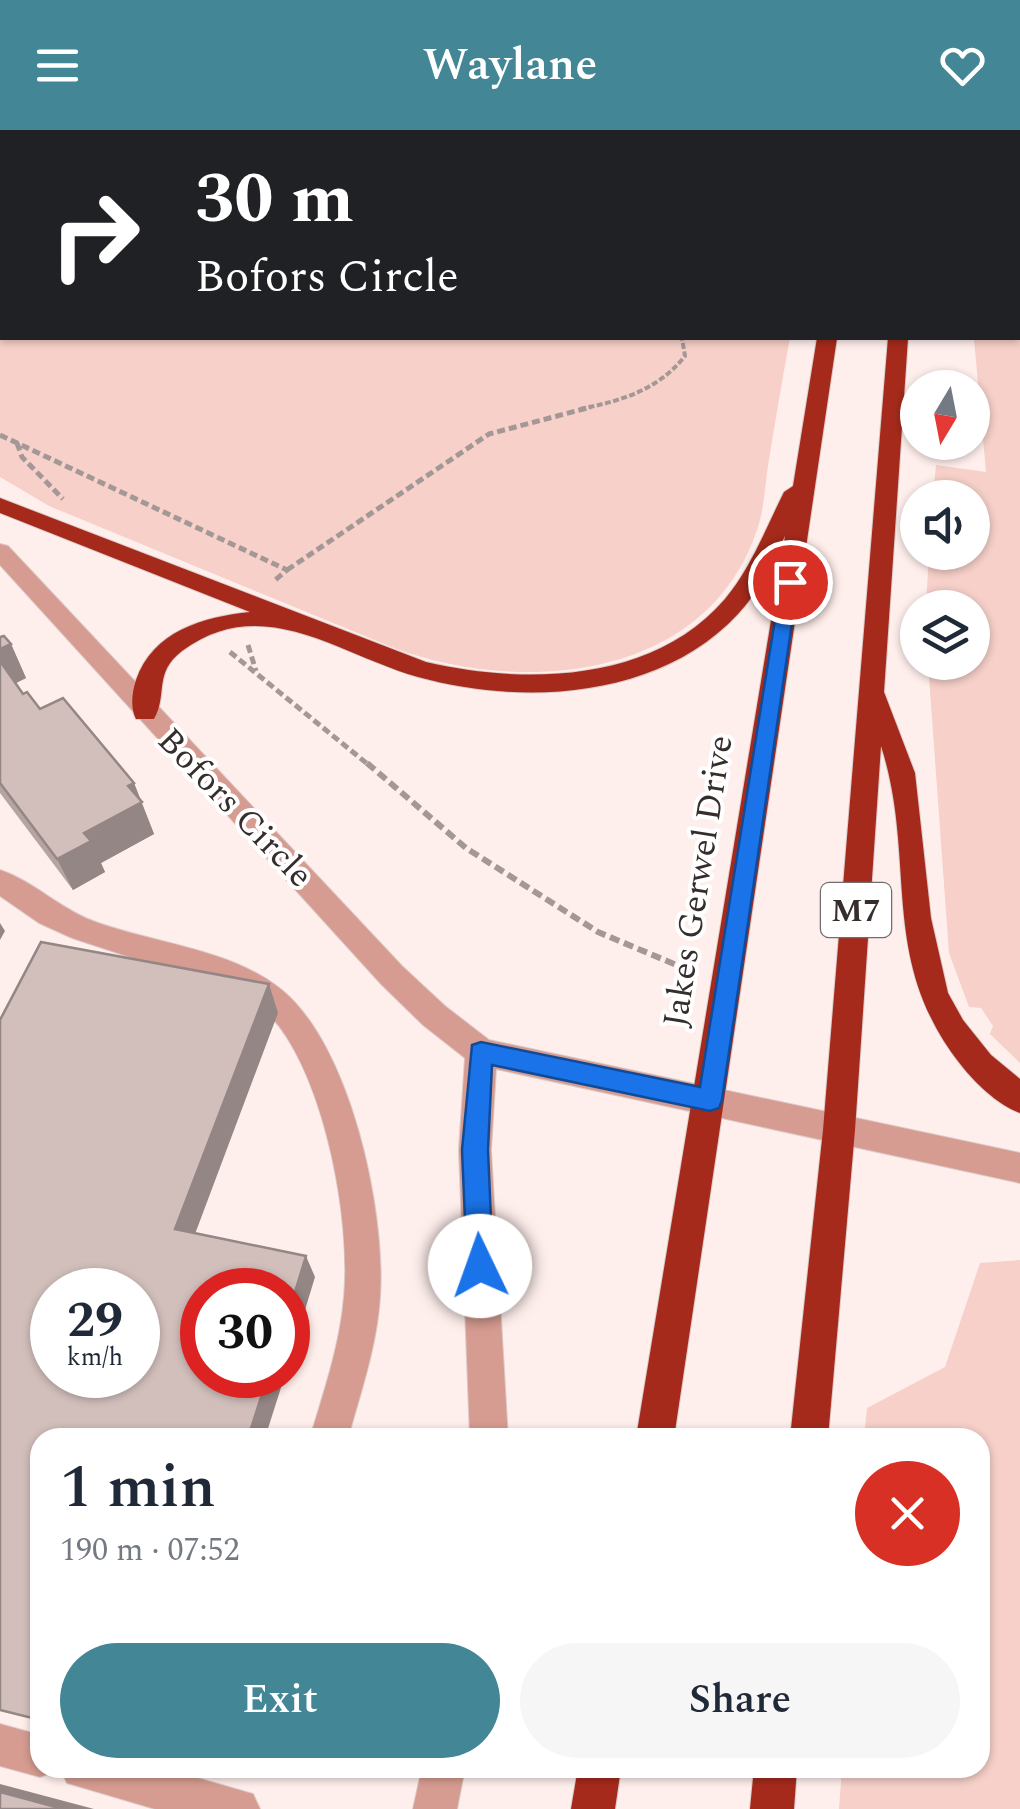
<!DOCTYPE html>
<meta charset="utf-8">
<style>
body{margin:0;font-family:Spectral,serif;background:#f6f6f7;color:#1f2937;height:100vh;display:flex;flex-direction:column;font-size:38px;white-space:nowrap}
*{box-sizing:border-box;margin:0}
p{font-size:32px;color:#747a83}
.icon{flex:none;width:55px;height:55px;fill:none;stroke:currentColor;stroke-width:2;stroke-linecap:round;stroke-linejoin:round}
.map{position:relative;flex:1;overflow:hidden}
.details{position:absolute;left:30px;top:1298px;width:960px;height:350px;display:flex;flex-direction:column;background:#fff;border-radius:30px;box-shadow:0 2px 8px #0004}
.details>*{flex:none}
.hud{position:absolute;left:0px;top:0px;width:1020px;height:210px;box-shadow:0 2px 8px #0004;background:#202124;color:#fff;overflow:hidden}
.needle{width:65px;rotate:190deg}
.tools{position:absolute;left:900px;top:240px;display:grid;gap:20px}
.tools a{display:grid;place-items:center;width:90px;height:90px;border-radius:50%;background:#fff;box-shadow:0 2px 8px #0004;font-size:50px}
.speed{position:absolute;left:30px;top:1138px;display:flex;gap:20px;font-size:50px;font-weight:700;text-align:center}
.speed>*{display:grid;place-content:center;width:130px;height:130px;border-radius:50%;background:#fff;box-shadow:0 2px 8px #0004;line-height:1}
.speed small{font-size:25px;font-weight:400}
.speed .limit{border:15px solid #d22;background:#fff;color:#111}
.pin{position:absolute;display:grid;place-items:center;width:85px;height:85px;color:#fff;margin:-42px;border:5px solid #fff;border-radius:50%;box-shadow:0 2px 10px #0007}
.me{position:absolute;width:110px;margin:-55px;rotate:357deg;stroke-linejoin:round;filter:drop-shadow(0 0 8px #0008)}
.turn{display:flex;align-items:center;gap:35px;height:210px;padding:0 30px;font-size:45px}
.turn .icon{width:130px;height:130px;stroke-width:2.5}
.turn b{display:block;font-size:70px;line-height:85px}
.round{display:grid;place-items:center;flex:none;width:105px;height:105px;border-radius:52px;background:#f6f6f7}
.overview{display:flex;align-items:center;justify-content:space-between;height:170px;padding:0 30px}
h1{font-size:60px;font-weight:600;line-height:75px}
.action{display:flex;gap:20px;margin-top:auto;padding:20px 30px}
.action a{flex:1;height:115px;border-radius:60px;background:#438696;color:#fff;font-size:40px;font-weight:600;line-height:115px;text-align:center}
.action a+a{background:#f6f6f7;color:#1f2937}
header{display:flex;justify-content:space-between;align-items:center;height:130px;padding:0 30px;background:#438696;color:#fff;font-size:45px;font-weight:600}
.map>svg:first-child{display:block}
.green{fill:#f6d0c9}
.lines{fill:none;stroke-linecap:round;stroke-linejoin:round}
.minor-casing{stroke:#dbccca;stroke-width:2}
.highway-casing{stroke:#dbccca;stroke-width:2}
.path-far2{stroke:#a49896;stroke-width:4;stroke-dasharray:6 2.5;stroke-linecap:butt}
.path-far1{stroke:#a49896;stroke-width:5;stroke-dasharray:8 4;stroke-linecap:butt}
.path{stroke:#a49896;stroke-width:6;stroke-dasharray:10 5;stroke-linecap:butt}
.minor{fill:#d79c91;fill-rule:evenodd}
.highway{fill:#a52a1c;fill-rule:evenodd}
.wall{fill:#b5a4a2}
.shaded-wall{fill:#938684}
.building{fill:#d2bfbc;stroke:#938684;stroke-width:2.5;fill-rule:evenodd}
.route{fill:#1a73e8;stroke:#114b97;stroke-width:2.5}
.labels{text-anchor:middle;stroke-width:8;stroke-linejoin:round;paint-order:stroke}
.shield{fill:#fff;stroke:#726d6c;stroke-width:2.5}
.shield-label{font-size:32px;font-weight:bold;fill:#362e2d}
.street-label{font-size:35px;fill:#362e2d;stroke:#fff}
</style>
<header><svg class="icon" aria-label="menu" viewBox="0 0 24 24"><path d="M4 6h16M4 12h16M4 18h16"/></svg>Waylane<svg class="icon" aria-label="heart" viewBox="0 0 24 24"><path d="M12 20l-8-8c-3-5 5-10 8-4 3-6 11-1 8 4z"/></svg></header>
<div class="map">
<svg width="1020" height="1679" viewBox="0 0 1020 1679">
<rect width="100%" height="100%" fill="#ffefec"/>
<path class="green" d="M0 47 2 208H790C782 250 775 293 768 336 765 356 764 378 758 397 709 550 524 566 394 518L49 376 0 347Z
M1018 181H1020V933L990 904 993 896 981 878 969 877 949 823 928 533 972 532V478L926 477 929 423 972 422V368L933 367 936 335 986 342 974 209 966 208H1018Z
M1020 1130V1679H839L842 1638H980V1308L864 1307 867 1278 945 1237 980 1133Z"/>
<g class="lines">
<g class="minor-casing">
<path id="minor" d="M208 0H245L246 2H210Z
M519 0H541L542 2H521Z
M0 414 8 416 402 836 445 876 489 910 1020 1023V1053L496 939 491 1020 508 1308H470L459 1020 465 928 423 895 381 854 0 435Z
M0 740C33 751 59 778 93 791 151 813 227 818 278 857 350 911 386 1081 380 1167 377 1215 361 1261 348 1308H310C324 1261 340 1215 344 1167 351 1089 326 959 279 896 266 880 248 870 230 860L72 808 39 793 0 766Z
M0 1594 40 1605V1638H57L55 1641 40 1647 0 1636Z
M60 1638H163L253 1664 260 1679H155L67 1653Z
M422 1638H465L457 1679H413Z"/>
</g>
<g class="highway-casing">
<path id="highway" d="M845 0H861V2H845Z
M899 0H915V2H899Z
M817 208H837L674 1308H636L785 406C772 433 758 463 738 484 659 569 523 576 418 547 339 525 263 461 182 521 153 543 168 565 154 589H136C130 578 132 562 136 550 153 501 203 487 250 482L0 383V368L426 532C525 555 653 553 725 469 751 438 766 398 784 362L793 356Z
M888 208H908L884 562 915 643 931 788 948 863 963 890 991 925 1020 949V983C998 975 975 953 961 935 877 829 918 731 881 616L855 1000 828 1308H790L823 1000Z
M578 1638H621L615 1679H571Z
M754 1638H797L794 1679H750Z"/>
</g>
<path class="path-far2" d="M114 0 133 2
M468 2 475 0
M580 279C621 271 658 260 685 226L682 208"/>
<path class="path-far1" d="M0 305 287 440 274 451
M17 313 22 327 63 369
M287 440 489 304 591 277
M248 515 256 541
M230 522 370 636"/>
<path class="path" d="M367 633 466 718 598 802 686 839 671 860 693 864"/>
<use href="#minor" class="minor"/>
<use href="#highway" class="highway"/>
</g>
<path class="wall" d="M1017 0H1020V32H1018V29Z
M0 507 11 514 26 548 16 553 23 564 134 653 154 704 101 733 105 742 73 760 0 663Z"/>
<path class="shaded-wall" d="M11 514 26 548 10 556 0 535V519Z
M134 653 154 704 101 733 105 742 73 760 57 729 84 703 128 656Z
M0 793 5 801 0 810Z
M269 854 278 883 189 1120 175 1099Z
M306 1126 315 1147 288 1236V1185Z
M268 1245H285L265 1308H248Z
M0 1654 94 1679H63L0 1662Z"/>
<path class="building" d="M4 506 11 514 0 519V507Z
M0 531 23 564 27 562 40 579 63 568 134 653 128 656 142 672 84 703 91 711 57 729 0 653Z
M41 812 269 854 175 1099 306 1126 288 1185V1160H202V1245H268L248 1308H40V1590L0 1580V890ZM52 1160H138V1245H52Z
M0 1662 63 1679H0Z"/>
<path class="route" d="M790 446 798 452 722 970 719 978 710 981 492 935 488 1020 493 1136 490 1145 480 1148 471 1145 467 1136 462 1020 472 915 481 912 700 957 781 452Z"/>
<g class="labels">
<rect class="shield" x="821" y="753" width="70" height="54" rx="8"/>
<g class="shield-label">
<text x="856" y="791">M7</text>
</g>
<g class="street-label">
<text transform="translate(236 677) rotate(46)" y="12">Bofors Circle</text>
<text transform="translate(697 751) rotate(-81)" y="12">Jakes Gerwel Drive</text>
</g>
</g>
</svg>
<div class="tools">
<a><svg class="needle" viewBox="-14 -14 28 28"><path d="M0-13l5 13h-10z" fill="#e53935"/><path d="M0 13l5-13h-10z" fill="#747a83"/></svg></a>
<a><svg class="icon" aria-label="sound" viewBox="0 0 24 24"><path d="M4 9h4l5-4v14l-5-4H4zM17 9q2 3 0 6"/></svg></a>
<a><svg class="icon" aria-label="layers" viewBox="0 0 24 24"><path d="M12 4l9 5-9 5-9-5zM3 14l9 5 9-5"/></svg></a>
</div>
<div class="speed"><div>29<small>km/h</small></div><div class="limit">30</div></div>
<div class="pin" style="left:790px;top:452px;background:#d93025"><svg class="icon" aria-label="arrive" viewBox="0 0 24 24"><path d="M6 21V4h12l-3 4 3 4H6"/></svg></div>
<svg class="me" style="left:480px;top:1136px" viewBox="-20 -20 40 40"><circle r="19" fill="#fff"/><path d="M0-13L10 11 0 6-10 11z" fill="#1a73e8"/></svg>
<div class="hud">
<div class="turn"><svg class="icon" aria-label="right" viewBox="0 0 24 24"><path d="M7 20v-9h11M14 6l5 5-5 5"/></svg><div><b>30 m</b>Bofors Circle</div></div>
</div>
<section class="details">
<div class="overview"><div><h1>1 min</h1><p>190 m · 07:52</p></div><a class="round" style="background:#d93025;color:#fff"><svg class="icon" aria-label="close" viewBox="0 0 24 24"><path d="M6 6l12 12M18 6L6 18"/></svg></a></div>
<div class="action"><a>Exit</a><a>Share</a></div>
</section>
</div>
